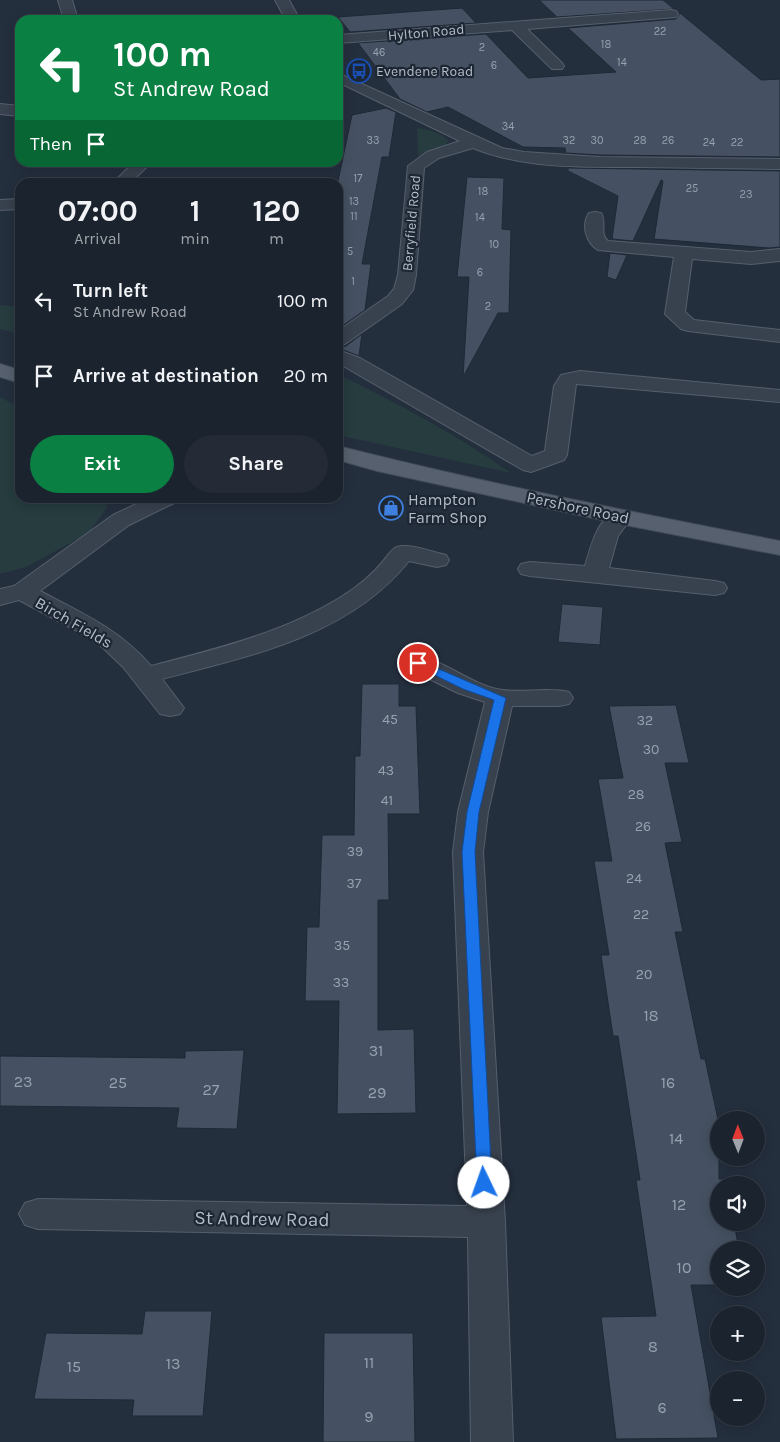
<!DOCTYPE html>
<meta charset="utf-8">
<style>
body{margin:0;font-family:Karla,sans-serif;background:#242b36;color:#f1f3f6;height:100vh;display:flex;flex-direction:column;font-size:19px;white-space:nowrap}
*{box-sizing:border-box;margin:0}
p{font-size:16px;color:#a0a4aa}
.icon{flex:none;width:28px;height:28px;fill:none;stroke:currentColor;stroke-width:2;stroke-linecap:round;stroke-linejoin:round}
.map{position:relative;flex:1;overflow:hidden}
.sheet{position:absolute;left:15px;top:178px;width:328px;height:325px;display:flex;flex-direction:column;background:#1b232e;border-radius:15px;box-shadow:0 2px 12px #0003,0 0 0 1px #39404a}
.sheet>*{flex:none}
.guide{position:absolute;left:15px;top:15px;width:328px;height:152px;border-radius:15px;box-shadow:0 2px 12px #0003,0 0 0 1px #39404a;background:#0b8043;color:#fff;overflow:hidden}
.needle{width:32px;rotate:359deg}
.buttons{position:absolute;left:710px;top:1111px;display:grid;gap:10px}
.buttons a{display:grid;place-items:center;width:55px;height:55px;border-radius:50%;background:#1b232e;box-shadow:0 2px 12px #0003,0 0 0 1px #39404a;font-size:25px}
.pin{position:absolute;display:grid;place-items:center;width:42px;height:42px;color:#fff;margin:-21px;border:2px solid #fff;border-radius:50%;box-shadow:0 1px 5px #0007}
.me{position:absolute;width:55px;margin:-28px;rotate:357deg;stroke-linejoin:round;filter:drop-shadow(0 0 4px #0008)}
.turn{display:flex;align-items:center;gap:18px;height:105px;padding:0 15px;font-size:22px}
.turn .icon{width:65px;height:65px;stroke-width:2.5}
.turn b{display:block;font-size:35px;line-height:42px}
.then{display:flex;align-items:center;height:48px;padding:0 15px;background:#0003;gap:10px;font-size:19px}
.eta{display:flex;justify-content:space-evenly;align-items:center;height:85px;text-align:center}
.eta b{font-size:30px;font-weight:700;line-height:35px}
.button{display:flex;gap:10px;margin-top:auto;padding:10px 15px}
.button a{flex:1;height:58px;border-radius:30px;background:#0b8043;color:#fff;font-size:20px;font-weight:700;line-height:58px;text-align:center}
.button a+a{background:#242b36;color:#f1f3f6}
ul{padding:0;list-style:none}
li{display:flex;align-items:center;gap:15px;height:75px;padding:0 15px}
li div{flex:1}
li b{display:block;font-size:19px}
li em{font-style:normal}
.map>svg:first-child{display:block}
.green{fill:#263c3f}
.building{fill:#455162;stroke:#1f2835}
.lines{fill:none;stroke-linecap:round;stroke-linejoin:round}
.minor-casing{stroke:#565f6c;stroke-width:2}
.major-casing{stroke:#414a57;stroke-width:2}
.minor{fill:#38414e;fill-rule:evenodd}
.major{fill:#56606e;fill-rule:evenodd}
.route{fill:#1a73e8;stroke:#114b97}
.labels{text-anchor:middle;stroke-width:4.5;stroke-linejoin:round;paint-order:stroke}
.far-number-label{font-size:11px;fill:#98a1af}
.far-street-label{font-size:14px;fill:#b4bcc9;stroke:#1d2633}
.far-poi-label{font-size:14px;fill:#b4bcc9;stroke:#1d2633;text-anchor:start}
.number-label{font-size:14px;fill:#98a1af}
.poi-label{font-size:16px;fill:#b4bcc9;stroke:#1d2633;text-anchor:start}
.street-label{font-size:16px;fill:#b4bcc9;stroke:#1d2633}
.near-number-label{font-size:16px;fill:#98a1af}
.near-street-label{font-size:19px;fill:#b4bcc9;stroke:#1d2633}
</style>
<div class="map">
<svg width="780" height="1442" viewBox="0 0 780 1442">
<rect width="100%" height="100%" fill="#242f3e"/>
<path class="green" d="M417 128C429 130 439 132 448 140L446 145 418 156Z
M0 305 20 307V334L0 329Z
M338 374C398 404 456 434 511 473L338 435Z
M0 397 20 408V498H106L107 507 89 533 26 567 0 574Z"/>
<path class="building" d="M539 0H663L674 9 557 17Z
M462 8 476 23 350 32 338 17Z
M680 13 761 80 780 79V157L600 155 566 153 565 148 523 147 448 107 427 112 400 99 358 43 486 34 528 78 616 72 568 28 676 19Z
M386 108 396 112 389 157H382L362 264H371L365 310 338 329V181L352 115Z
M568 168 780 171V247L769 248 654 239 663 181 661 180 633 241 612 239 618 196 568 171Z
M467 177 504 178 502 229 511 230 509 313H498L463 377 469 277H457Z
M610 253 627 255 616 280 607 277Z
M362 334 359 356 338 348 346 346Z
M562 604 603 607 600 645 558 642Z
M362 684H399V706H416L420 814H388L389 900H378V1030L414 1029 416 1113 337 1114 339 1001H305L307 927H319L322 835H354L355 756H360Z
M676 705 689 763H665L682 842 665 843 683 932H675L701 1059H705L719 1124V1179H725L726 1185H719V1222H734L739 1250H719V1285H691L718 1438 616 1439 601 1317 656 1316 636 1180H640L618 1036H613L601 955H609L594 861H612L598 779 623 778 609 706Z
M244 1050 237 1129 176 1128 179 1108 0 1106V1056L185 1058V1051Z
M145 1311H212L203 1416H132L134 1400 34 1399 46 1333 142 1334Z
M324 1333H413L415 1442H323Z"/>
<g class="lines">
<g class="minor-casing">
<path id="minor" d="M58 0H72L78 20H64Z
M275 0H289L300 20H286Z
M671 10 676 11 678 14 676 17 527 29 562 63 564 66 562 69H552L512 30 338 43V35Z
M338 73 502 148 524 152 600 157 780 159V169C733 168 686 168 639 167 584 167 524 169 473 148L439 158 424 168 416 275 413 290 402 304 345 344 338 346V331L388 296 394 289 398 275 408 166 427 152 460 141 338 82Z
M0 104 20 106V116L0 114Z
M134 162H152L131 182H114Z
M20 199V209L0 210V200Z
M595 212 601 213C607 222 599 234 608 241L751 252 780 249V261L751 264 692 259 685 312 694 320 780 330V342L688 331 681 329 665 314 674 257 598 250C586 243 581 225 589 213Z
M338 350 360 358 532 456 545 451 554 386 561 375 580 371 780 390V402L576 384 567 455 564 460 531 472 523 470 338 363Z
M149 498H178L174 503 129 525 40 591C80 612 121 630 151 666 216 649 283 633 341 597 357 587 372 575 384 560 388 556 391 549 397 547 410 543 432 552 446 555L449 560 446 565 437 567 409 561C349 636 250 656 162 679L184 708 180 714 170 716 160 714 123 667 99 644 75 630 19 600 0 605V589L14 586 113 515Z
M620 510 628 512 632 517 618 536 609 568 715 581 724 583 727 588 724 593 715 595 530 576 521 574 518 569 521 564 530 562 585 566C591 546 598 515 620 510Z
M418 655C447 662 473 686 503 690 525 693 547 687 569 692L573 698 569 704 559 706H512L488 812 483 852 505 1222 513 1442H471L468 1237 38 1229 25 1225 19 1214 25 1203 38 1199 467 1206 453 852 458 812 485 702 458 693 409 669 405 663 409 657Z"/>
</g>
<g class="major-casing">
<path id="major" d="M0 364 20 370V383L0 377Z
M338 446C484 483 632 512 780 541V555L620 524 377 471 338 460Z"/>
</g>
<use href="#minor" class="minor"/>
<use href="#major" class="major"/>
</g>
<path class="route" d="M418 660 506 698 479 812 475 852 492 1183 489 1188 484 1189 479 1188 477 1183 462 852 467 812 494 700 463 689 414 665 412 663Z"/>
<defs>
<g id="bus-ring" transform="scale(1.25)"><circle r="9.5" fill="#1d2633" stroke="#1a4fb4" stroke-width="1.5"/><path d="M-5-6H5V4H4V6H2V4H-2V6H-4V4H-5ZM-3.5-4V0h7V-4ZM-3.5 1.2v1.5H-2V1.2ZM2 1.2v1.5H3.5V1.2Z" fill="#1a4fb4"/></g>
<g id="shop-ring" transform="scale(1.25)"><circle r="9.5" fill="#1d2633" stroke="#3f7fe0" stroke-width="1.5"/><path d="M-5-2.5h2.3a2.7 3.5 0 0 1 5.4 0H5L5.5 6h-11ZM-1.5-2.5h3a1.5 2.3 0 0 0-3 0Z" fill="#3f7fe0"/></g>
</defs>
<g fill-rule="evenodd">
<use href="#bus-ring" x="359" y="71"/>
<use href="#shop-ring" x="391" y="508"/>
</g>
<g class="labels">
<g class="far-number-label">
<text x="660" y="35">22</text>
<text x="606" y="48">18</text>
<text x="482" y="51">2</text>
<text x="379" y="56">46</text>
<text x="622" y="66">14</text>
<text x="494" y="69">6</text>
<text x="508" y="130">34</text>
<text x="373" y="144">33</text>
<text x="569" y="144">32</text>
<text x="597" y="144">30</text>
<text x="640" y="144">28</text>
<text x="668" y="144">26</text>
<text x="709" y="146">24</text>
<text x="737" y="146">22</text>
<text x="358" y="182">17</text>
<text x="692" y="192">25</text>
<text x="483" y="195">18</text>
<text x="746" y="198">23</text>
<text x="354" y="205">13</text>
<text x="354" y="220">11</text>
<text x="480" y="221">14</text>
<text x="494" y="248">10</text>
<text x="350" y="255">5</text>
<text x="480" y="276">6</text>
<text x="353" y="285">1</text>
<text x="488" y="310">2</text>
</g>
<g class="far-street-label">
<text transform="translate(426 32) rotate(-5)" y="5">Hylton Road</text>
<text transform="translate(411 223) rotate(-85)" y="5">Berryfield Road</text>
</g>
<g class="far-poi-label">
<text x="376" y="76">Evendene Road</text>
</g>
<g class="number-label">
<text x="390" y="724">45</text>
<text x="645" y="725">32</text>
<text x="651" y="754">30</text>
<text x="386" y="775">43</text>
<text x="636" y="799">28</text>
<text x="387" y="805">41</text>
<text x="643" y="831">26</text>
<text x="355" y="856">39</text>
<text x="634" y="883">24</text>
<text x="354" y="888">37</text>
<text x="641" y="919">22</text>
<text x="342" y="950">35</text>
<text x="644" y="979">20</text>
<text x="341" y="987">33</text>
</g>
<g class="poi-label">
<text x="408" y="505">Hampton<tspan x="408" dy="18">Farm Shop</tspan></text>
</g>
<g class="street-label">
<text transform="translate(578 507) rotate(12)" y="6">Pershore Road</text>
<text transform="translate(74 622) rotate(30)" y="6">Birch Fields</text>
</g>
<g class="near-number-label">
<text x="651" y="1021">18</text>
<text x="376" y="1056">31</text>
<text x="23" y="1087">23</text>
<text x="118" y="1088">25</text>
<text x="668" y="1088">16</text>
<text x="211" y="1095">27</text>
<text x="377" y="1098">29</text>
<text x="676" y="1144">14</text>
<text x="679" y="1210">12</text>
<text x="684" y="1273">10</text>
<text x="653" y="1352">8</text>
<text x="369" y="1368">11</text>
<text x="173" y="1369">13</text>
<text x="74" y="1372">15</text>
<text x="662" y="1413">6</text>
<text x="369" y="1422">9</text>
</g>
<g class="near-street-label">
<text transform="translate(262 1218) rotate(1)" y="7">St Andrew Road</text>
</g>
</g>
</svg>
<div class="buttons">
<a><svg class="needle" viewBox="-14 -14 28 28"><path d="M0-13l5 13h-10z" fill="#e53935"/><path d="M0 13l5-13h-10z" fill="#a0a4aa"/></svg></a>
<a><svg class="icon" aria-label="sound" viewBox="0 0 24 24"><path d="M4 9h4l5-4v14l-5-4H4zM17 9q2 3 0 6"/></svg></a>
<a><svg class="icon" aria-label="layers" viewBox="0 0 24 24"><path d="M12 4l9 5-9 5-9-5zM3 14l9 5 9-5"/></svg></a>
<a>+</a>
<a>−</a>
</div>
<div class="pin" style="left:418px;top:663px;background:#d93025"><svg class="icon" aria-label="arrive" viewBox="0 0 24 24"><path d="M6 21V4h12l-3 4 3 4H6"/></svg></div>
<svg class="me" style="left:484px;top:1183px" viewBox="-20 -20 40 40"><circle r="19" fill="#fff"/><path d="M0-13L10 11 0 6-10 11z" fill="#1a73e8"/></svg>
<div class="guide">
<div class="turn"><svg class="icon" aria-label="left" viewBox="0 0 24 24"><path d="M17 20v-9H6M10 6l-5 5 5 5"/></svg><div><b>100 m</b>St Andrew Road</div></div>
<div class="then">Then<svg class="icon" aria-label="arrive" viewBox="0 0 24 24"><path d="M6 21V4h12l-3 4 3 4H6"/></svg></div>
</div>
<section class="sheet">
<div class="eta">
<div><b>07:00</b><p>Arrival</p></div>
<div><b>1</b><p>min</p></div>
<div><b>120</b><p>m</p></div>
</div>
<ul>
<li><svg class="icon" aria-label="left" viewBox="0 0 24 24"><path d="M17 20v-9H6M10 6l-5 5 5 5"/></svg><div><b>Turn left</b><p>St Andrew Road</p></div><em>100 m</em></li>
<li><svg class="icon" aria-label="arrive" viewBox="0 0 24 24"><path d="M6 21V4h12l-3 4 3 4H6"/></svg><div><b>Arrive at destination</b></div><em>20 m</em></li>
</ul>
<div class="button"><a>Exit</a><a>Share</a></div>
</section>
</div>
